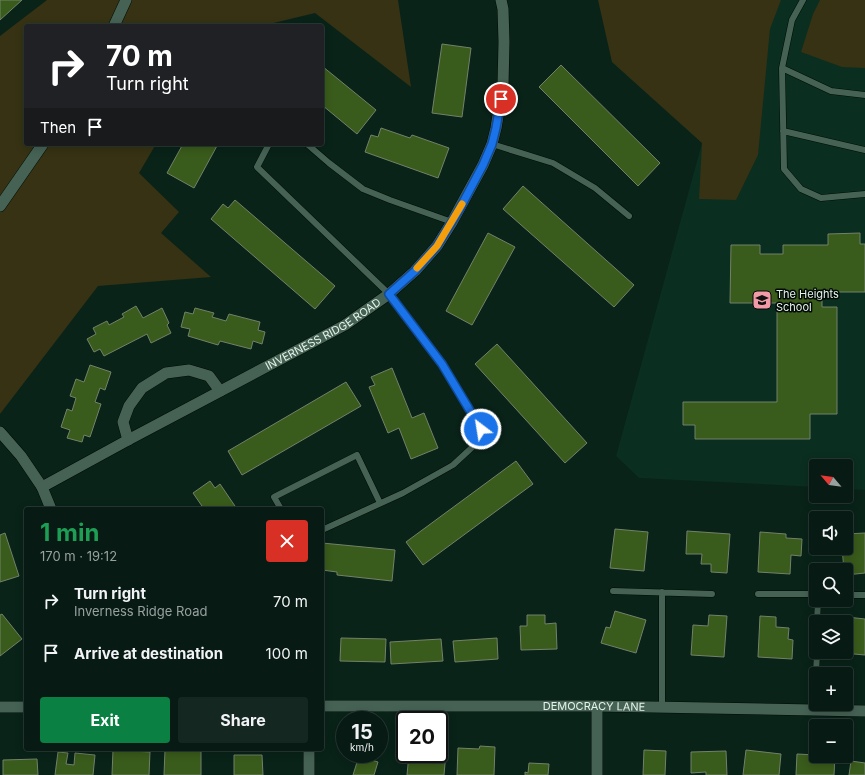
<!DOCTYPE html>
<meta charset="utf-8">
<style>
body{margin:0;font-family:Inter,sans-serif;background:#152721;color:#f1f3f6;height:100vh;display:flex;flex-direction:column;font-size:15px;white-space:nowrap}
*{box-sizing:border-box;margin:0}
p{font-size:13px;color:#98a1a0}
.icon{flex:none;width:22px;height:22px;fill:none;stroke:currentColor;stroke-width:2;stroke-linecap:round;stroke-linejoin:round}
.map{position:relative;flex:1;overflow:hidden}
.side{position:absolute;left:24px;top:507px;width:300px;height:244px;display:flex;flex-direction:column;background:#071a13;border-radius:4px;box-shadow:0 2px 10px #0003,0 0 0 1px #283833}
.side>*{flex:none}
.guide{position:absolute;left:24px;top:24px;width:300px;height:122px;border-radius:4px;box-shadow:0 2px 10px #0003,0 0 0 1px #283833;background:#202124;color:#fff;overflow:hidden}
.needle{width:26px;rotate:299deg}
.controls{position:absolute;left:809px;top:459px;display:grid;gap:8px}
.controls a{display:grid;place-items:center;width:44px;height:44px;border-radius:4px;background:#071a13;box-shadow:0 2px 10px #0003,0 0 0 1px #283833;font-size:20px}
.speed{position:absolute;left:336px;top:711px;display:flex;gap:8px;font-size:20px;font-weight:700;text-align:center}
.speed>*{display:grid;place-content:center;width:52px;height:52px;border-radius:50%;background:#071a13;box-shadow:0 2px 10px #0003,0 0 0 1px #283833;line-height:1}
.speed small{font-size:10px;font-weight:400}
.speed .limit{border:2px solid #111;border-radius:6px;background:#fff;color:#111}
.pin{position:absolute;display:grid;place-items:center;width:34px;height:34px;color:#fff;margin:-17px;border:2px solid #fff;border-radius:50%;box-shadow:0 1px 4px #0007}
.me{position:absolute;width:44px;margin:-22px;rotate:329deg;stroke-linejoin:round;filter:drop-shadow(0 0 3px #0008)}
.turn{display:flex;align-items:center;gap:14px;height:84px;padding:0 16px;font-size:18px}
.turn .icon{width:52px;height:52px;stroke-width:2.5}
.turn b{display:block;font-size:28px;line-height:34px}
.then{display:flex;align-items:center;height:38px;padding:0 16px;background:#0003;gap:8px;font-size:15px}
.round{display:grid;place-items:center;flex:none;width:42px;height:42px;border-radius:4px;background:#152721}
.summary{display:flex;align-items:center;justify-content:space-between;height:68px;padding:0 16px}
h1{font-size:24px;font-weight:700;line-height:30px;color:#1e9e55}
.cta{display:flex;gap:8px;margin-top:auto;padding:8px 16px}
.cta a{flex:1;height:46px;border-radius:4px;background:#0b8043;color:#fff;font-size:16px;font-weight:700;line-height:46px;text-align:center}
.cta a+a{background:#152721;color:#f1f3f6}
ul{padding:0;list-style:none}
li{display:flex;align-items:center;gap:12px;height:52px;padding:0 16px}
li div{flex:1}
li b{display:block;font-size:15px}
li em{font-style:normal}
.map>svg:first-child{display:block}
.built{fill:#0a2e20}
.green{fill:#363213}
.building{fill:#395b1b;stroke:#73816a}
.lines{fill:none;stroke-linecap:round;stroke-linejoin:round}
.service-casing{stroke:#000c04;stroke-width:7}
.minor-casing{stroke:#000c04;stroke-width:12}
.tertiary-casing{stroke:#000c04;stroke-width:12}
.service{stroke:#466255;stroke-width:6}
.minor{stroke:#466255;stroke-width:11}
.tertiary{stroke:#466255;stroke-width:11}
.route-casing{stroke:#114b97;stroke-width:10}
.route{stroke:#1a73e8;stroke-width:7}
.slow{stroke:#f59e0b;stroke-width:7}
.labels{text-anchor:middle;stroke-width:3;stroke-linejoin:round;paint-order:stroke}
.poi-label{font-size:11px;fill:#e3f3eb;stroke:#020a06;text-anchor:start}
.street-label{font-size:11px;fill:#e3f3eb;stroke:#020a06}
</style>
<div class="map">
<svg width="865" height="775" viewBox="0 0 865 775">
<rect width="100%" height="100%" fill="#092319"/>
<path class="built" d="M601 0H865V490L846 489V466H816V487L639 478 616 456 702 143 612 62Z"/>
<path class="green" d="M47 0H398L411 87 315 13 261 26H26V144H156L139 173 179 212 161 233 211 277 98 286 0 414V36Z
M598 0H781L770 29 758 155 736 200 699 199 702 143 612 62Z
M820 0H865V68L842 67 801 52 813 14Z"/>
<path class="building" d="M0 0H22L0 20Z
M442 44 471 48 462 117 432 113Z
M561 65 660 163 638 186 539 87Z
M322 66 376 110 357 134 322 105Z
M381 128 410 138 412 135 449 148 438 178 365 152 371 135 378 137Z
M183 144H218L194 188 167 173Z
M523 186 634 285 614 307 503 209Z
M235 200 335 286 315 309 211 219 223 204 228 208Z
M488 233 515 247 472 325 446 311Z
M860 233V244H865V292H822V307H837V414H810V439H695V425H683V402H777V303H730L731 245H760V254H783V245H828V234Z
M136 306 143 318 162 308 169 323 167 325 171 333 151 343 147 334 104 356 100 349 94 352 87 339 96 334 93 328 107 321 109 325 124 317 122 314Z
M195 308 214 313 212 317 226 321 229 314 260 322 258 330 265 332 262 344 253 341 251 349 220 341 218 345 188 336 190 329 181 327 185 312 193 314Z
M497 344 587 443 565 463 475 364Z
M90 365 111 372 105 390 100 388 95 402 101 404 90 437 84 435 82 442 67 438 70 430 61 427 67 409 72 411 76 398 70 396 76 379 84 382Z
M392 368 412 418 424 413 438 448 411 459 399 428 388 433 369 387 375 385 371 377Z
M346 382 361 406 242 475 228 451Z
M516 461 533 484 423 565 406 542Z
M210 481 215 488 220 484 237 509H204L193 493Z
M615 529 648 532 644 571 610 568Z
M687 531 730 534 727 573 711 572V564H701L702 554H686Z
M760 532 786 534V538L802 539 801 556 791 555 790 574 758 572Z
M5 533 19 576 0 582V535Z
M865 533V573L846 575V570H844L842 548H846V534Z
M322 543 395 550 392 581 337 575V572L322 570Z
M615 611 646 620 636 653 601 643 606 627 610 628Z
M2 614 22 639 0 656V615Z
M527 615H545V624L556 623 557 649 521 650 520 626H527Z
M709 615 727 616 724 657 691 655 693 625 708 626Z
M760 616 776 617V627L789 628 788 639 793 640 792 659 758 657Z
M847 617 865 619V655L843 653V652H846Z
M341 638 386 639 385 662 340 661Z
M497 638 498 659 455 662 453 641Z
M441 639 443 661 391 664 390 642Z
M480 746 495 747 494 775H457L458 748 479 749Z
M113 750 150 752 149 775H112Z
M165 750 201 751V775H164Z
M644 750 666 751 665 775H643Z
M746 750 781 754 779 775H743Z
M726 751 727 775H706V772L691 773V752Z
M58 752 68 753 66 764 74 765 75 753 95 755 93 775H55Z
M439 752H446L444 775H407L409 754H439Z
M797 754 816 755V756H835L834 775H796Z
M234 755H262L263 775H234Z
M359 756 378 762 374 775H353Z
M37 759 38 775H3V760Z
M851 761 865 763V775H849Z
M529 763 549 764 548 775H525V772L528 773Z"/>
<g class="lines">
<g class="service-casing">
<path id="service" d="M803 0 792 20 782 68 784 169 801 189 821 198 865 194
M782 68 831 91 865 95
M783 131 865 150
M269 144 257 167 389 294 442 364 481 429 479 441 453 465 403 493 322 530
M307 144 329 163 363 189 390 200 452 222
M492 144 553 163 595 188 629 216
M281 509 274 497 357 455 380 503
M613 591 712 594
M758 594H816
M846 595H865
M817 622 818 600
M816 674 817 652
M662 707V592
M816 710V687"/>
</g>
<g class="minor-casing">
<g id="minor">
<path d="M0 432 21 456 42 487 51 509"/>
<path d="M128 440 123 422 129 406 142 388 166 373 189 370 209 376 220 391"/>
<path id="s1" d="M42 487 128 440 345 325 389 294 415 271 437 246 452 222 483 165 492 144 496 128 503 85 504 42 503 9 501 0"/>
<path id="s2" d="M322 706H597L865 711"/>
<path d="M0 707H26"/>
<path d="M309 749V775"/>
<path d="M597 775V706"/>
</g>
</g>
<g class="tertiary-casing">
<path id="tertiary" d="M114 26 126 0
M0 206 43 144"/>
</g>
<use href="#service" class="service"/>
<use href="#minor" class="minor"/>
<use href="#tertiary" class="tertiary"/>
</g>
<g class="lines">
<g class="route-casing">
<path id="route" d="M481 429 442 364 389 294 415 271 437 246 459 210 483 165 492 144 496 128 501 99"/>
</g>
<use href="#route" class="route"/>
<path class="slow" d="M417 268 437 246 462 204"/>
</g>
<defs>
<g id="school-square" transform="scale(1)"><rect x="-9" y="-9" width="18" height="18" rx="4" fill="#f39aa8" stroke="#020a06"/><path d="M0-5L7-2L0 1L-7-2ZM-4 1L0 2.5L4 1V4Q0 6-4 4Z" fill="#111"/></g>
</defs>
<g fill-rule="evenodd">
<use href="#school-square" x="762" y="300"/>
</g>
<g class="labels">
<g class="poi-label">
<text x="776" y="298">The Heights<tspan x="776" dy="13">School</tspan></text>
</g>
<g class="street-label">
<text dy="4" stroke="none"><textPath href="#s1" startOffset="320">INVERNESS RIDGE ROAD</textPath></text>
<text dy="4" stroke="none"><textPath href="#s2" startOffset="272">DEMOCRACY LANE</textPath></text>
</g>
</g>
</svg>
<div class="controls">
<a><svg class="needle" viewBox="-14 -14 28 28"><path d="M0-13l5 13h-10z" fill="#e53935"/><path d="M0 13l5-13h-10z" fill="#98a1a0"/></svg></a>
<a><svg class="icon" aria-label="sound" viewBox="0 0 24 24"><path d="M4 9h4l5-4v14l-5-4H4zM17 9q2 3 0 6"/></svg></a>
<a><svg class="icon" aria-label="search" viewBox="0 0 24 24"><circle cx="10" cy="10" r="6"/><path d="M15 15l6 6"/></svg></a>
<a><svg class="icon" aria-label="layers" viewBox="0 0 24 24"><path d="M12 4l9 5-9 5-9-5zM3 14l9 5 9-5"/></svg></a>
<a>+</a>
<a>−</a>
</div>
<div class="speed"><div>15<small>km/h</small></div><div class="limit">20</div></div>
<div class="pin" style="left:501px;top:99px;background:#d93025"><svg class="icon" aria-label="arrive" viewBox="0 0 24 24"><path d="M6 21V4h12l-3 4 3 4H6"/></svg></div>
<svg class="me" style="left:481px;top:429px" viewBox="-20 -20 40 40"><circle r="17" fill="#1a73e8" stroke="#fff" stroke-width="3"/><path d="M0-11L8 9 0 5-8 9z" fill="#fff"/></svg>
<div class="guide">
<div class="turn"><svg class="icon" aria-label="right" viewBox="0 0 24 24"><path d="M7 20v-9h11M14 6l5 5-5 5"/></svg><div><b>70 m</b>Turn right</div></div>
<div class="then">Then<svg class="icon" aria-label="arrive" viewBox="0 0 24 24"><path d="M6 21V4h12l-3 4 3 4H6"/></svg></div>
</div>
<section class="side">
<div class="summary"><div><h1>1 min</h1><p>170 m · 19:12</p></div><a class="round" style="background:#d93025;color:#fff"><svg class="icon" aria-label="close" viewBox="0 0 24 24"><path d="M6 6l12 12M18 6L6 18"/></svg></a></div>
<ul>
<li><svg class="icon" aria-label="right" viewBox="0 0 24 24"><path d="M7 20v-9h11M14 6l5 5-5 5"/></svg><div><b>Turn right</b><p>Inverness Ridge Road</p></div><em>70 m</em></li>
<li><svg class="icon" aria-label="arrive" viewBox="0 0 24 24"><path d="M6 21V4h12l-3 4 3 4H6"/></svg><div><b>Arrive at destination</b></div><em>100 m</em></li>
</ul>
<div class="cta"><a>Exit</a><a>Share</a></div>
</section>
</div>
